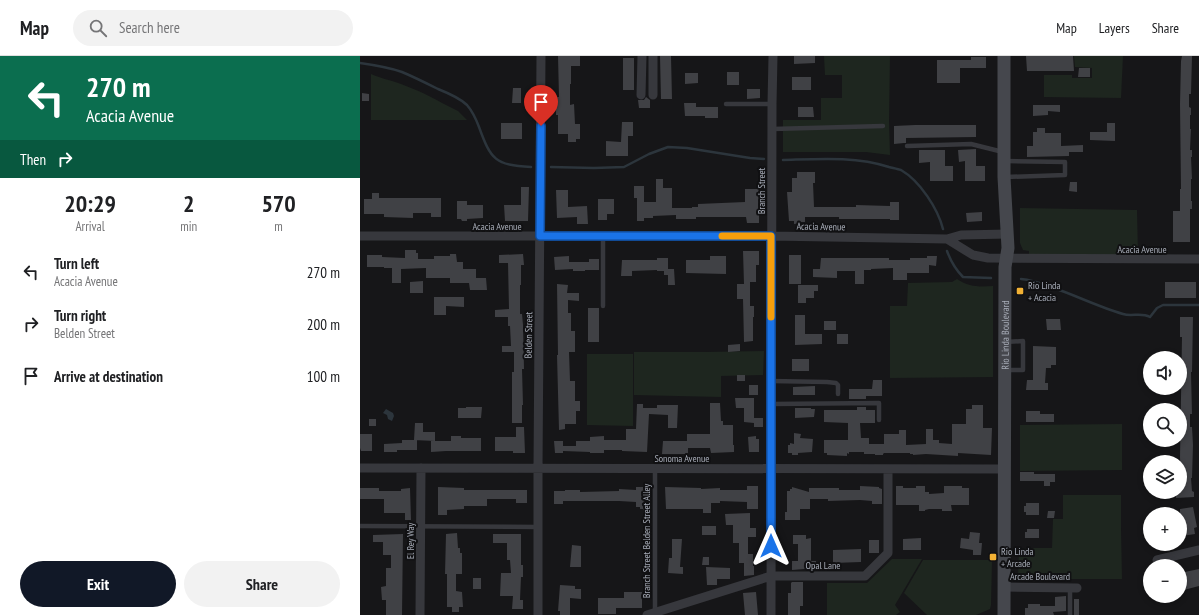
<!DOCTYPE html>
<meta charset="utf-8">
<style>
body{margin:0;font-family:"PT Sans Narrow",sans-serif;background:#f2f2f2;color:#202124;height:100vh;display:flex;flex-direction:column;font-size:15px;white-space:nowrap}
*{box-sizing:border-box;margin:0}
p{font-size:13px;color:#757577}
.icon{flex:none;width:22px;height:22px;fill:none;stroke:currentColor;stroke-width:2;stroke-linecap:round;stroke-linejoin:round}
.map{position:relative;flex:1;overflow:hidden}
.sheet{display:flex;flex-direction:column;background:#fff;width:360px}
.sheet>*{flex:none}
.top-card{background:#0b6e4f;color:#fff;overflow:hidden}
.fabs{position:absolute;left:783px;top:295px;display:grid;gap:8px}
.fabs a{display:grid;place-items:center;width:44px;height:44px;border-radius:50%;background:#fff;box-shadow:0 2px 6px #0003;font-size:20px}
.pin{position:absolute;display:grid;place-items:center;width:34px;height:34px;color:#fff;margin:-41px -17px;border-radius:50% 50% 50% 0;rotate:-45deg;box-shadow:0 0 4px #0007}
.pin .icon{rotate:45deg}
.me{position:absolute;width:44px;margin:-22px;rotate:0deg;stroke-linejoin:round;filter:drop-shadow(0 0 3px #0008)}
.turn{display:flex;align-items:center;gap:14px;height:84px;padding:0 20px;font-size:18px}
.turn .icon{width:52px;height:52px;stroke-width:2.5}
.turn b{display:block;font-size:28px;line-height:34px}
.then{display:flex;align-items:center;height:38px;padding:0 20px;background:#0003;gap:8px;font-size:15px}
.eta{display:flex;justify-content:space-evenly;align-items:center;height:68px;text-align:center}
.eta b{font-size:24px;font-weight:700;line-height:28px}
.button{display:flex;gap:8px;margin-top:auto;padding:8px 20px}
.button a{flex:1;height:46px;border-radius:24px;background:#111827;color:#fff;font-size:16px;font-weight:700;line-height:46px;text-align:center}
.button a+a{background:#f2f2f2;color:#202124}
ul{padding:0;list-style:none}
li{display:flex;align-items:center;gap:12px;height:52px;padding:0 20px}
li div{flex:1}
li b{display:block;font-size:15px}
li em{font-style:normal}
header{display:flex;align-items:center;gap:24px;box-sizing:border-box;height:56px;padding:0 20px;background:#fff;border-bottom:1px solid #e0e0e0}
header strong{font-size:19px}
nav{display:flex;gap:22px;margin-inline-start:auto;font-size:14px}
.search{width:280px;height:36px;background:#f2f2f2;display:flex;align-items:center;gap:10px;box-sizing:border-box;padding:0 14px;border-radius:22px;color:#757577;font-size:15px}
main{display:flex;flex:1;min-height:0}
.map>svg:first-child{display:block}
.green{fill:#1e261f}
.water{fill:#2c353c}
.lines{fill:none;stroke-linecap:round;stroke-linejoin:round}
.stream{stroke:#2c353c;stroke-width:2.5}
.building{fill:#404145}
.service{stroke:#37383d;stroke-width:4.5}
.minor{stroke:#37383d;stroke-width:9}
.secondary{stroke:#45474d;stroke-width:13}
.route-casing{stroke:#114b97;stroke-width:10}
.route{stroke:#1a73e8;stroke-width:7}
.slow{stroke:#f59e0b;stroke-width:7}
.poi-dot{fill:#f2b134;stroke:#111113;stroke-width:1.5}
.labels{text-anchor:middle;stroke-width:4;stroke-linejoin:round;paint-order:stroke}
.street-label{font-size:10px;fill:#a8adb8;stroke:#111113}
.poi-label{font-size:10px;fill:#a8adb8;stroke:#111113;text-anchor:start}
</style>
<header>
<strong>Map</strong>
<div class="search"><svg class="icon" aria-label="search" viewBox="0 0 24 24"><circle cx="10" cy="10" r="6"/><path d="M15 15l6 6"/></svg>Search here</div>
<nav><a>Map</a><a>Layers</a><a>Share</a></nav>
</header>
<main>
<section class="sheet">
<div class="top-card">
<div class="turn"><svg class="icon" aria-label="left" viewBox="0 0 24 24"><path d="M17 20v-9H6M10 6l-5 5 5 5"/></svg><div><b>270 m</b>Acacia Avenue</div></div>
<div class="then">Then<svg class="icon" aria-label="right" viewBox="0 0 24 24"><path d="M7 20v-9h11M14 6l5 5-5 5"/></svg></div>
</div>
<div class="eta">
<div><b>20:29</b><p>Arrival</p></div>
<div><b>2</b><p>min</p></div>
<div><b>570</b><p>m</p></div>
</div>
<ul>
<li><svg class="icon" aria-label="left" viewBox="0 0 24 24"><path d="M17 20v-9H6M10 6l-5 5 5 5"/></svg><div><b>Turn left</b><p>Acacia Avenue</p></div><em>270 m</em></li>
<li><svg class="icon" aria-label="right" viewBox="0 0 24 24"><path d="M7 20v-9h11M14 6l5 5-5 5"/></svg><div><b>Turn right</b><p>Belden Street</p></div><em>200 m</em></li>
<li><svg class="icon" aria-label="arrive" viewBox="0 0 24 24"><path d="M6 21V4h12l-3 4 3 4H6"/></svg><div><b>Arrive at destination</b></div><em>100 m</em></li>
</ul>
<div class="button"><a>Exit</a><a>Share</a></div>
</section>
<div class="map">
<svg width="839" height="559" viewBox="0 0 839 559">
<rect width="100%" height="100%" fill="#161618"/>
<path class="green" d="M464 0H530L529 65 530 99 506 96H423V64H461V42H482V19H465Z
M714 0H763L761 42 684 41V19H712V22H732V12L715 11Z
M11 18C22 23 35 25 46 30 63 36 78 45 94 53L98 55 107 64H11Z
M660 152 777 154 778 199H683L669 198V195L663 194 660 187Z
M597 223C609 231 619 231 633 230V321L530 322V250H547L548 227 592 226Z
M404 295 403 319 361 320V341L274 339V296H345Z
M227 298H273V370L227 369Z
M762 368V414L660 415V369Z
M703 439H761V472L762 523H658L659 492H692L693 463H703Z
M532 503H562L535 549 540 556 536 559H467V527H507Z
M563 504H632L631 549 630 553 616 559H567L544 537Z"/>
<path class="water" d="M26 353 33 357 34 360 32 365 28 363 27 359 23 357Z"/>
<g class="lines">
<path class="stream" d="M0 7C14 9 28 11 42 16 54 21 66 27 78 33 88 37 100 42 107 49 113 56 116 63 119 71 131 104 135 109 171 111
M423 104C458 103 495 100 529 111 533 112 538 113 541 114 560 125 578 153 583 173
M191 111 234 112 264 111 289 98 308 91 327 92 390 102 404 103
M587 195C591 206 595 213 603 221L631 222
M661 223C673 224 683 228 694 232 717 240 739 251 763 258 772 261 781 256 790 261L797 252 803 249H839"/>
</g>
<path class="building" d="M198 0H220V10H211V28H210V49L214 48 215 68H220V83H216V86H208V78H198V59H196V41H199Z
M300 0H311L312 43H301Z
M434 0H455V7L434 8Z
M666 0H713L714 15H667Z
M822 0H832L831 38H829V51L831 52V59H830V73H831L830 94H832V101H831L832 123H831V145H832V153H830V186H813V155H820V133H821L820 48 821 5Z
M611 1H626V12H600V27H577V4H611Z
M263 2H274V34H263Z
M719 12H730V21H718Z
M367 16H379V29H367Z
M325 17H338V27L325 28Z
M432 21H451V34H432Z
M153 32H161V47H152Z
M387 33H400V42L387 43Z
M2 37 9 38V45H2Z
M286 41 290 44V52H279L278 44H284Z
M324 47H336V51H358V62H345V60H325Z
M673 49H700V56L688 55V59L673 60Z
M438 51H453L454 61H438Z
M262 66H273V80H268V100H246V85L261 86Z
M141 67H162V83H141Z
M747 67H755V85L730 84V76H747Z
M555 69H616V81L546 82V87H544L534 88V70Z
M677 72H685V77H701V90L723 89V96H709V100L667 101V90H673V76H677Z
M616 93V110H625V125H605V105L599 106 598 94Z
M559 94H585V110H593V125H570V106L559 107Z
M437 116H455V127H453L454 151H496V149L530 150V146H539V164H530V163H479V161H445V166H441V167L434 168V165H429L427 136H432V122H437Z
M296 123H303V132H312V152H332V151H338V148L385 146V133H399V167H387L386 161H336V163H316V159L293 160V162H284V165H277V142H274V130H284V146H296Z
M710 126H717V136L709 135Z
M161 131H169L168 165H145L144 149H161Z
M196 134H208V151L227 150 228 168H217V161L197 162Z
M12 137H19V142H81V161H71V157H53V162L24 161V158H4V143H12Z
M238 143H254V158H247V164H238Z
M97 145H107V149H123V162L107 163V165H102L101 163H97Z
M622 156V165L607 166 606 157Z
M45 194H56V197H58V203H74V200H90V198H96L97 206H103V213H116V222H126L127 234H110L109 227H90V222H66V212L41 213V227H32V212H24V211H7V199H22V201L45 202Z
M383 195H399V209H396V226H390V250H394V261H393V285L384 286 383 243H377V228H384Z
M163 198 164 209H161V229H160V258H162L163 269 164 313H162L163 349H162V367H152V316H154V296H142V290H151L150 270H148V261H135V254L149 253 148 207H139V199Z
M429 199H441V228H429Z
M209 200V206H229V203H239V214H225V215H213V213L195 214 194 201Z
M350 200H366V218L326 217V204H350Z
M567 200H577L576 210 569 209V217H547V224H533V212L511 213V214H504V228H495V215H477V222L453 221V213H460L461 202H529V204H550V202H567Z
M297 202H308V213H314L315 229H308V219H304V215H297V214L272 215V220H261L262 204H297Z
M63 225V237H50V226Z
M805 226H836V242H805Z
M197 228 208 229 207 237H219V245L208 244V257H211V275H215V296H209L210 325H215V345H220V355H216V368H205V373L199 374 197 299H198Z
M438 229H458V235H454V242H446V247H438Z
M74 241H104V251L86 250V259H74Z
M228 252H239V286H228Z
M435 259H445V278H462V288L435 289Z
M820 261H833L832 316H831L832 358H830V371H832L833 389 832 422H831L832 435 834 436V441L816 442V436H820V432H821L820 401 822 281H820Z
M686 263H700L701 274H687Z
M464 265H476V274H464Z
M477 278H488V288H477Z
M380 288V295L368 296V289Z
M673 290 696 291V309H691V312H686L685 327H688V334H666L667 324H673Z
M432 303H449V315H432Z
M377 319H385V325H377Z
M513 324H522V340H506V343H489V333H512Z
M389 329H398V339H389Z
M455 330V339H433V331Z
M375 342H394V367L384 366V352H376Z
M350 347H360L361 365H363V369H373V389H374V396L351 397 350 392H328V398H302L303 385H327V378H350Z
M277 348H283V352H297V349H318L317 372H308V359L289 358 287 396 262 395V394H244V397H230V396L203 395V397H195L194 385H203V390H216V385H230V381L244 380V384H266V373H276Z
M612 349H623V372H632L631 399 598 397V400L566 398 553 399V398H550V397H524L523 398V399H515V398H504V396H489V398L487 397V400L467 399V397H464V384H488V367L464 366V354H497V351H506V354H515V367H500L501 382H509V388H524V378H539V374H546V389L566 388V373H573V384H579V387L592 388V368H606V353H612Z
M106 351H122L121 362H98V352H106Z
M435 352H451V353H455L454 361 435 362Z
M666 355H680V358H694V366H666Z
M394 362H403V371H394Z
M9 363H16V370H9Z
M55 367H63V376H75V385L54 384Z
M156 371H164L165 397H153V395H135V381H156Z
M434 377 441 378 440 382 453 383 452 396 438 397V399H432V397H428V389H430V387L434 388Z
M0 378H12V395H1L0 392Z
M91 380H101V382H121V395H86L71 396V385H91Z
M396 380V383H399V396H389L388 381Z
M42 384H57V394H37V396H24V388L42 387Z
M660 416H674V418H695V426H690V430H684V425H660Z
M387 430H398V453H387V446L360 445V447H351V457H343V453H306L305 431 341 432V433L360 432V434H387Z
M500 430 519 431V432L522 433V448H512V445L500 444 468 445V443H450V453H440V464H425V456H427V435H430V433H432V431L449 436V432H479V434H500Z
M536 430H543V432H556V430H565V436H569V438L584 437V430H602V432H609V449H591L592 455H582V453H569L565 454V455H559V449H536Z
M78 431 104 432V434H167V447H156V443H127V450H104V453L87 454V459H78Z
M276 431H290V437H291V457H283V453H280V451H276V446L259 445H203V448H194V435H205V434H220V436L259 435V433L276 434Z
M0 432H19V435H41V433L50 432 51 464H45V457H24V443H0Z
M666 447H679V459H666V456H664V450H666Z
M833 451 837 471 834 472 835 478 822 480 820 470V453Z
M688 455H695L694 462H687Z
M390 457V472H396V481H388V498H393V510H394V519L384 520V507H379V487H373V469H366L365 458Z
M342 470H356V479H342Z
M667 473H679V482H665V476H667Z
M610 476 620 477 619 487H622L621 499H613V494L600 492 601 482 609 483Z
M97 477 98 492H100V497H102V518H96V535L102 536 103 551H99V556H92V551H87V518H85L86 478Z
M43 478 42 559H26V544H22L21 531 26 530V512H31V499H23V486H13V479Z
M133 478H161V509H163V521H161L160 544H163V553H152L153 540H140L141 517H151L150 504H147V487H133Z
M433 479H446V483L451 482V505H456V512L432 514V505H438V488H433Z
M561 482V494H543V483Z
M312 483H322L320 511H323V518L308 517 309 502H312Z
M509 484H519V497H509Z
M212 489 221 490V511H210Z
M501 493V506L473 507V494Z
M343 501H349V509H342Z
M346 511 370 512V523H357V529H347Z
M839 513V530L820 535V517Z
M113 522H121V533H113Z
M432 526H443V550H440V559H428V537H431V527Z
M200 529 215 530V533H221V543L210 542V559H200V555H198Z
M264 536H282V552H256V558H238V542H264Z
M396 536 398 559H385L383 537Z
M706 540V555L693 556 694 559H665V552H668V548H680V550H695V541Z
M714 543H719V559H714Z"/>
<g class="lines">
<path class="service" d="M366 48H412
M412 73 523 70
M547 90 611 88 643 96
M646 121 705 119V106L646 105
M243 250V181
M645 286 663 285V314H646
M411 325 467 326 476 327 478 329V338
M411 348 519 347V364
M0 470 178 471
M295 557V413
M710 559V532"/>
<path class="minor" d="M281 39 282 0
M293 39V0
M0 180H411L587 183 601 179 648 178
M587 183 613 199 628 202 839 203
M0 412 644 413
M797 504 839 494
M644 531 717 532
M60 559 61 412
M178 559V412L181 0
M287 559 411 520H505L528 497V413
M411 559 412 48 413 0"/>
<path class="secondary" id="s1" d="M644 559 645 211 648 192 644 121V0"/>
</g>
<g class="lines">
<g class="route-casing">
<path id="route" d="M181 70 180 180H411V490"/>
</g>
<use href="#route" class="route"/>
<path class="slow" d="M362 180H411V261"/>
</g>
<g class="poi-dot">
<rect x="656" y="231" width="8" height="8" rx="2"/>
<rect x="629" y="497" width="8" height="8" rx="2"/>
</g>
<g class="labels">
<g class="street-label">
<text transform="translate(401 135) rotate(-90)" y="4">Branch Street</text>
<text x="137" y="174">Acacia Avenue</text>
<text transform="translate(461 170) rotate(1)" y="4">Acacia Avenue</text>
<text x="782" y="197">Acacia Avenue</text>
<text transform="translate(168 279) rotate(-89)" y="4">Belden Street</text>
<text dy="4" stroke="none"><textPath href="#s1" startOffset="280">Rio Linda Boulevard</textPath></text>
<text x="322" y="406">Sonoma Avenue</text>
<text transform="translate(50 485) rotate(-90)" y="4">El Rey Way</text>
<text transform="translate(286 485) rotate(-90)" y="4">Branch Street Belden Street Alley</text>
<text x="463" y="513">Opal Lane</text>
<text x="680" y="524">Arcade Boulevard</text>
</g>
<g class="poi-label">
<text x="668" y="233">Rio Linda<tspan x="668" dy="12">+ Acacia</tspan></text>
<text x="641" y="499">Rio Linda<tspan x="641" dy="12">+ Arcade</tspan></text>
</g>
</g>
</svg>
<div class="fabs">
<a><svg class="icon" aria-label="sound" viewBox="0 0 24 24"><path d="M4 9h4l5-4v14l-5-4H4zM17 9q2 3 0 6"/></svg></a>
<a><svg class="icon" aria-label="search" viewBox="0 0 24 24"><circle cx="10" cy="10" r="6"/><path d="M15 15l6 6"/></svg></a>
<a><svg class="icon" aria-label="layers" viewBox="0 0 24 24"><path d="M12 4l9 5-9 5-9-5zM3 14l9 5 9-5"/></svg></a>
<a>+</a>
<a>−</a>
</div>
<div class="pin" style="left:181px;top:70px;background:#d93025"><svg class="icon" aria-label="arrive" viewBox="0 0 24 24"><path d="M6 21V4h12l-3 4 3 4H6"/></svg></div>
<svg class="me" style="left:411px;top:490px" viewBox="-20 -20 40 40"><path d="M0-17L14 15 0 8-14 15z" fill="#1a73e8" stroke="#fff" stroke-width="4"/></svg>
</div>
</main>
